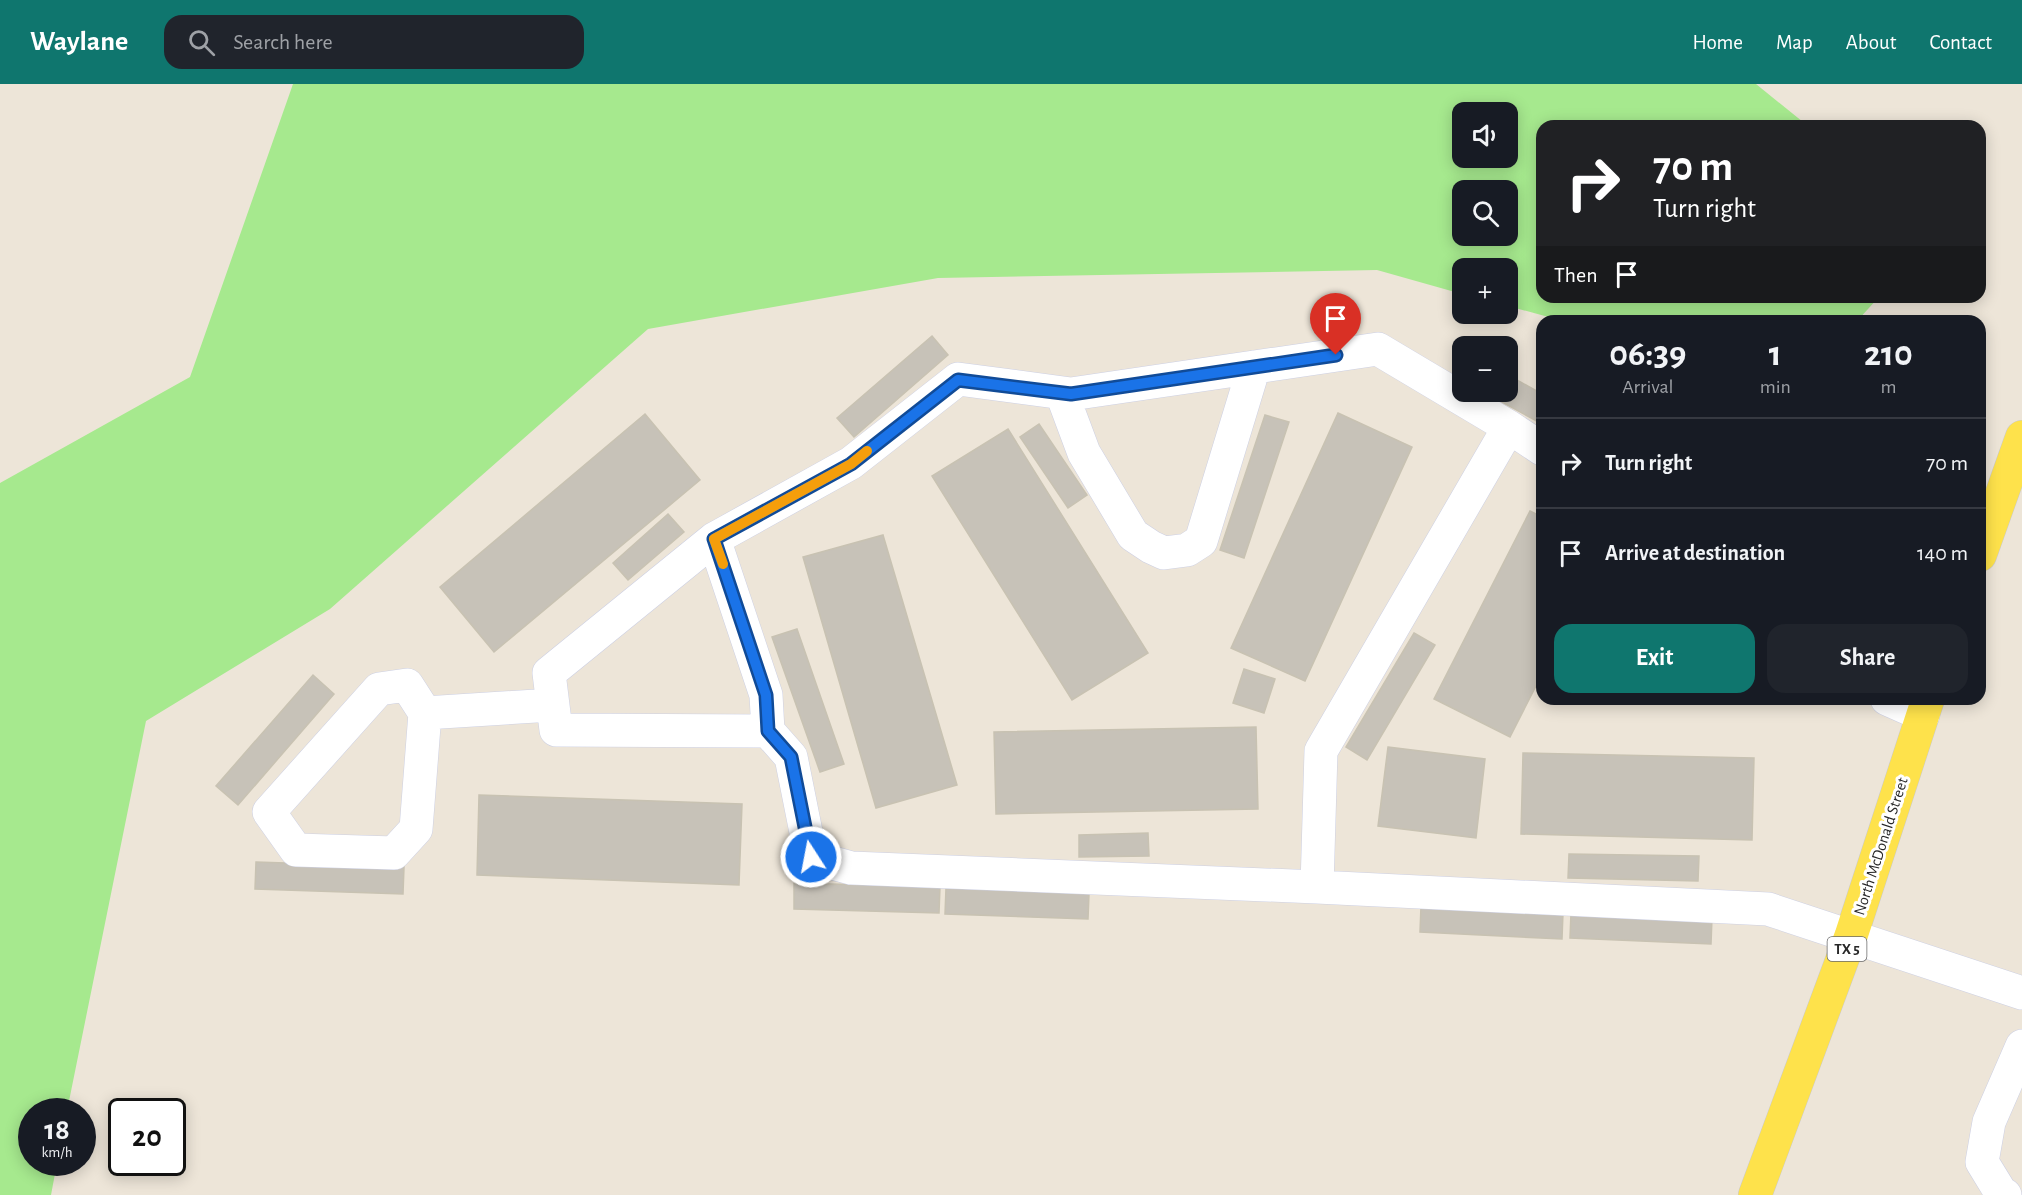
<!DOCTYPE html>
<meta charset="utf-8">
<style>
body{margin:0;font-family:"Alegreya Sans",sans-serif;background:#20242c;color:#f1f3f6;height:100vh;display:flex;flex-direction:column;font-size:22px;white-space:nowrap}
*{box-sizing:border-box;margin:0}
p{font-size:20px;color:#9ea1a6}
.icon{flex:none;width:33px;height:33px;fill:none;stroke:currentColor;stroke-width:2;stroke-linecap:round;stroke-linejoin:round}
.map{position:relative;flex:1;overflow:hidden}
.drawer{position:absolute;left:1536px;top:231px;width:450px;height:390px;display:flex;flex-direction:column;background:#171b24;border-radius:18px;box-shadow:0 3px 15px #0003}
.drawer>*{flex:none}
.banner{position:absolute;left:1536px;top:36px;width:450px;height:183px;border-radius:18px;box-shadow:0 3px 15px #0003;background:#202124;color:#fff;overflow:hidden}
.tools{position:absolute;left:1452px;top:18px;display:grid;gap:12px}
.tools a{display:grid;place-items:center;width:66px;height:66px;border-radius:12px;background:#171b24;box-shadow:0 3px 15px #0003;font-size:30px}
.speed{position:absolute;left:18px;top:1014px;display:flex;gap:12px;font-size:30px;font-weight:700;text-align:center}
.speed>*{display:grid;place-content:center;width:78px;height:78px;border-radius:50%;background:#171b24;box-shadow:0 3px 15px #0003;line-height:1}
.speed small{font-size:15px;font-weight:400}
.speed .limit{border:3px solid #111;border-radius:9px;background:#fff;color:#111}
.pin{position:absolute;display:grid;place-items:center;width:51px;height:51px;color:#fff;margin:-62px -26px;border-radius:50% 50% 50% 0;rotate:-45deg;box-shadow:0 0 6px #0007}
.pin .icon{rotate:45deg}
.me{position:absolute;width:66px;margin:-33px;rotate:349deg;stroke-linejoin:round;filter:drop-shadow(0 0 4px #0008)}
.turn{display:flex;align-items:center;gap:21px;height:126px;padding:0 18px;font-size:27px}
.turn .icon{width:78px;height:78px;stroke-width:2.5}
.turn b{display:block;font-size:42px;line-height:51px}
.then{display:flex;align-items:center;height:57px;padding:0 18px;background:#0003;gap:12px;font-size:22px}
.eta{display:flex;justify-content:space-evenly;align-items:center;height:102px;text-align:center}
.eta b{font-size:36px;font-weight:700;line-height:42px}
.action{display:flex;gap:12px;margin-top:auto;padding:12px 18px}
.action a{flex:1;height:69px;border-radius:18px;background:#0f766e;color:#fff;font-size:24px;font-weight:700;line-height:69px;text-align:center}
.action a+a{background:#20242c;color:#f1f3f6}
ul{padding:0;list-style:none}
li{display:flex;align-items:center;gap:18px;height:90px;padding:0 18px;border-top:2px solid #363941}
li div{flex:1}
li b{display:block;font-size:22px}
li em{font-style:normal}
header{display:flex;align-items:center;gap:36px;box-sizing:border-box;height:84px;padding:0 30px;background:#0f766e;color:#fff}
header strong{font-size:28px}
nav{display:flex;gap:33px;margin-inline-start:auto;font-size:21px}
.search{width:420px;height:54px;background:#20242c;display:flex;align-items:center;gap:15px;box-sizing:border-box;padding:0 21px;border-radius:18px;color:#9ea1a6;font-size:22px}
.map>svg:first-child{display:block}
.green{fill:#a6e98e;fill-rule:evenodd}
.building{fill:#c7c2b8;stroke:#c8c2b2;stroke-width:1.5}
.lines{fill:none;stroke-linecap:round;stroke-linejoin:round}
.minor-casing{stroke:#cdd0e3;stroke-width:34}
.major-casing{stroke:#cbcbcb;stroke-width:34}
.minor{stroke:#fff;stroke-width:33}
.major{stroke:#fee24b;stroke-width:33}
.route-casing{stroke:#114b97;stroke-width:15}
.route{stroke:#1a73e8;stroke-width:10}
.slow{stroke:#f59e0b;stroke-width:10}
.labels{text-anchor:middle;stroke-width:6;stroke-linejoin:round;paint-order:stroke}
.shield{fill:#fff;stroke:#686868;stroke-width:1.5}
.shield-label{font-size:15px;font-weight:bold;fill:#282828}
.street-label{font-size:16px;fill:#282828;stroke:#fff}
</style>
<header>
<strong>Waylane</strong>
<div class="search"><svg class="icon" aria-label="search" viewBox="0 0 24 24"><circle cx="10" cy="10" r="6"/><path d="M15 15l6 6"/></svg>Search here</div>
<nav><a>Home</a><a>Map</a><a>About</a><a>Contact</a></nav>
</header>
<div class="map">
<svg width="2022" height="1111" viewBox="0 0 2022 1111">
<rect width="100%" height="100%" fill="#ede5d8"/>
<path class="green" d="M293 0H1756L1808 42H1542V213H1879L1857 237H1563L1508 222V184H1462V210L1377 186 938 194 648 245 330 525 146 637 67 1027 32 1028V1078L57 1079 51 1111H0V399L190 293ZM1462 28H1508V74H1462ZM1462 106H1508V152H1462Z"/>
<path class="building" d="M932 252 948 271 854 353 837 334Z
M1508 291 1542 310V340L1484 308H1508Z
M1338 329 1412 363 1305 597 1231 564Z
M645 330 700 396 494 568 440 503Z
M1265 331 1289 338 1244 474 1220 466Z
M1039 340 1087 411 1068 424 1020 353Z
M1008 345 1148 569 1072 616 932 392Z
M1530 427 1542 433V590L1510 653 1434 615Z
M668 430 684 448 628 496 613 479Z
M883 451 957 701 876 724 803 473Z
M797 545 844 680 820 688 772 553Z
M1414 549 1435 561 1367 676 1346 663Z
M1244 585 1275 595 1264 629 1233 619Z
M313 591 334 610 238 721 216 702Z
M1256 643 1258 725 996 730 994 648Z
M1388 663 1485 675 1476 754 1378 742Z
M1523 669 1754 674 1752 756 1521 750Z
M479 711 742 720 739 801 477 791Z
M1148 749 1149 772 1079 773V751Z
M1569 770 1699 772 1698 797 1568 794Z
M256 778 404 783 403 810 255 805Z
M794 799 940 803 939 829 794 825Z
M946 804 1089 810 1088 835 945 830Z
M1421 822 1563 829 1562 855 1420 848Z
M1571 829 1712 834 1711 860 1570 854Z"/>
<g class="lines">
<g class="minor-casing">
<path id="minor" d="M1062 310 1084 369 1133 451 1151 463 1164 469 1187 466 1201 457 1254 283
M1542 365 1509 343 1378 265 1071 310 958 295 851 379 714 455 549 589 556 646 768 647 791 673 811 773 851 784 1317 803 1768 825 2022 909
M714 455 766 611 768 647
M1887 615 1923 631
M425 629 407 601 379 605 269 728 296 766 394 769 416 745 425 629 552 621
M1317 803 1321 667 1509 343
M2005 1111 2001 1109 1982 1078 1989 1038 2022 962"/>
</g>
<g class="major-casing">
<path id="major" d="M1980 471 2022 353
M1755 1111 1851 852 1928 615"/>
</g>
<use href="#minor" class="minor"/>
<use href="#major" class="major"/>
</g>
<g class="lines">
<g class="route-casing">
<path id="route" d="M811 773 791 673 768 647 766 611 714 455 851 380 958 296 1071 310 1336 271"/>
</g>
<use href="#route" class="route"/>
<path class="slow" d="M723 480 714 455 851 380 867 367"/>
</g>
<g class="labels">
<rect class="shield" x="1827.5" y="853" width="39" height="24" rx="4.5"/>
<g class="shield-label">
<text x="1847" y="870">TX 5</text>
</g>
<g class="street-label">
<text transform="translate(1880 762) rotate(-72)" y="6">North McDonald Street</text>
</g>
</g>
</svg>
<div class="tools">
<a><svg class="icon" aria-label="sound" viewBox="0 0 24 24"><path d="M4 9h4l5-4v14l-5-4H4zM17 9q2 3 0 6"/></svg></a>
<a><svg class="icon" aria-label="search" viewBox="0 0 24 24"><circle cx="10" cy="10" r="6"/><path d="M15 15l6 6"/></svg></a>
<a>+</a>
<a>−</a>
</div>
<div class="speed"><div>18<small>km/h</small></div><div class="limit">20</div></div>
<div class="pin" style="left:1336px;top:271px;background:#d93025"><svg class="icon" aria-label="arrive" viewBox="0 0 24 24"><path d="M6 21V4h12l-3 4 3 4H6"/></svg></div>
<svg class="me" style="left:811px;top:773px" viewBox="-20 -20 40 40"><circle r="17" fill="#1a73e8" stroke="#fff" stroke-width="3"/><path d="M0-11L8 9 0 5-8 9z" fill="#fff"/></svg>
<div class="banner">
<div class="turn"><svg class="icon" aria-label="right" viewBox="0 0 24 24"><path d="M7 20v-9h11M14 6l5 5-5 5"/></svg><div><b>70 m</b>Turn right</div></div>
<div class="then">Then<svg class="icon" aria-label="arrive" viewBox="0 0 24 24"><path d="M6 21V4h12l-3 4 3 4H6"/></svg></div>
</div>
<section class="drawer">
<div class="eta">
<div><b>06:39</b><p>Arrival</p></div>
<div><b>1</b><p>min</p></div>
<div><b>210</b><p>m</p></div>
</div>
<ul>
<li><svg class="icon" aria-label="right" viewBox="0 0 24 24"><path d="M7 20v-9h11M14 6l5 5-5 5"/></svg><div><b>Turn right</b></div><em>70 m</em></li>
<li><svg class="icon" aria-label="arrive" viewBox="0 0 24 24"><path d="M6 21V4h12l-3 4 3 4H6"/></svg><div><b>Arrive at destination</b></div><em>140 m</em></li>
</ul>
<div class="action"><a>Exit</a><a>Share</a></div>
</section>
</div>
